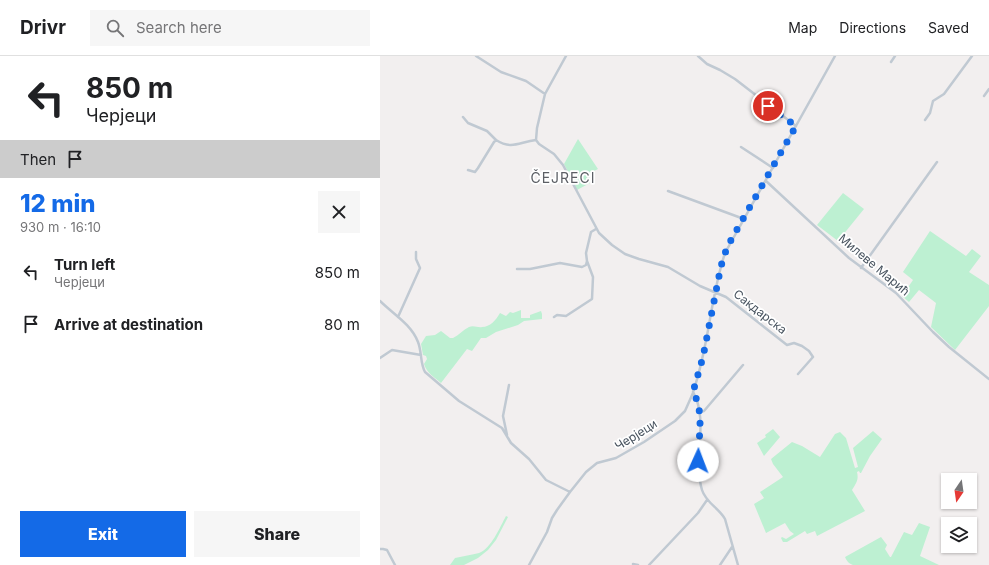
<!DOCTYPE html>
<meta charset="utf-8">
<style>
body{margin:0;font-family:Inter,sans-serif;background:#f6f6f6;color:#202124;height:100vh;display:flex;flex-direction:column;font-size:15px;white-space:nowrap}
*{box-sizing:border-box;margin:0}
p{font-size:13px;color:#757577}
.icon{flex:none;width:22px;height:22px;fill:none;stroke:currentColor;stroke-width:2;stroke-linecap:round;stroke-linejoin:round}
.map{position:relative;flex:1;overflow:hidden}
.sheet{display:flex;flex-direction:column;background:#fff;width:380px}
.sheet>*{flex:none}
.banner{background:#fff;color:#202124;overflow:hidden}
.needle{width:26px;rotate:193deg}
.fabs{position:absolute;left:561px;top:417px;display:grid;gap:8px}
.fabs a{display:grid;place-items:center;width:36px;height:36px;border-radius:0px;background:#fff;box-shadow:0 1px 3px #0004;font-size:20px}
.pin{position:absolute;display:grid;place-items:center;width:34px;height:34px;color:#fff;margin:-17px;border:2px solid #fff;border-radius:50%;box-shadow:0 1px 4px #0007}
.me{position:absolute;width:44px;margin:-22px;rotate:2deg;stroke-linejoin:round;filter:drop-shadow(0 0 3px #0008)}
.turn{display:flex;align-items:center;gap:14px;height:84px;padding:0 20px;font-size:18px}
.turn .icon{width:52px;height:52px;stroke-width:2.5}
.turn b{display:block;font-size:28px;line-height:34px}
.then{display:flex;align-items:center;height:38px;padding:0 20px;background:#0003;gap:8px;font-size:15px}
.round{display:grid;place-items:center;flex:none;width:42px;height:42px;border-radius:0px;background:#f6f6f6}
.head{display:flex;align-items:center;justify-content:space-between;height:68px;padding:0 20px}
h1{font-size:24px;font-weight:800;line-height:30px;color:#146ae7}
.cta{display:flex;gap:8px;margin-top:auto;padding:8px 20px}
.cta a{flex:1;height:46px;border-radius:0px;background:#146ae7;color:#fff;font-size:16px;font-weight:800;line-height:46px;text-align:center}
.cta a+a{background:#f6f6f6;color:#202124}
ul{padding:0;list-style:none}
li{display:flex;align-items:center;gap:12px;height:52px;padding:0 20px}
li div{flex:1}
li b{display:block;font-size:15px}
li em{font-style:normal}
header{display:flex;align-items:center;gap:24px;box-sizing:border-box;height:56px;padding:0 20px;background:#fff;border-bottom:1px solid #e0e0e0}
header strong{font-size:19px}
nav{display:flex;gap:22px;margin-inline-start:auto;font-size:14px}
.search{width:280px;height:36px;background:#f6f6f6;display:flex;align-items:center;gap:10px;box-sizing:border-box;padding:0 14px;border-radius:0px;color:#757577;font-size:15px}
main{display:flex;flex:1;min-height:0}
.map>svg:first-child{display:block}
.green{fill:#bdf0d2}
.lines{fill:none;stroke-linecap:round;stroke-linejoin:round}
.street{stroke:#c0c9d2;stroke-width:2.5}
.route{stroke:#146ae7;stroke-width:7;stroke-dasharray:0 12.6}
.labels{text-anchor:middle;stroke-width:3.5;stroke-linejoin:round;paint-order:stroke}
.street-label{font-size:12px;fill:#47525e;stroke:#fff}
.quarter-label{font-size:14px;letter-spacing:1px;fill:#5c5f65;stroke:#fff}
</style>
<header>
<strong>Drivr</strong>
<div class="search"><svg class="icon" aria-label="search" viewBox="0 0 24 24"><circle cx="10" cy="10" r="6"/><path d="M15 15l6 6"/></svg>Search here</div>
<nav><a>Map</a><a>Directions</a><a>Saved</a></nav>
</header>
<main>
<section class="sheet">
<div class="banner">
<div class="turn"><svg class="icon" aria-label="left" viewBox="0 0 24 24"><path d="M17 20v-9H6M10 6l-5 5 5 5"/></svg><div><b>850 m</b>Черјеци</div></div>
<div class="then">Then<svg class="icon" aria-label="arrive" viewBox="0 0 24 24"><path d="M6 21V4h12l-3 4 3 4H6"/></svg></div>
</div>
<div class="head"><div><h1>12 min</h1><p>930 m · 16:10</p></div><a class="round"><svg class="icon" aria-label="close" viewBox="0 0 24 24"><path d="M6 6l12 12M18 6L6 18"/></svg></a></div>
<ul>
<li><svg class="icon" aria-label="left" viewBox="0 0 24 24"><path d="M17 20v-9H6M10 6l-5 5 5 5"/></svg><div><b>Turn left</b><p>Черјеци</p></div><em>850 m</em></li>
<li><svg class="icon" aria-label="arrive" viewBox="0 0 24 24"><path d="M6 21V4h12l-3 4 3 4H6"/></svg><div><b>Arrive at destination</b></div><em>80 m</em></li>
</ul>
<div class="cta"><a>Exit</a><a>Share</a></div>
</section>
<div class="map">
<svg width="609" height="509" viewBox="0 0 609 509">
<rect width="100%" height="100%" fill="#f2efef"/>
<path class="green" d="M198 83 218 113 206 119 210 127 197 134 184 108Z
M463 137 484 153 458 185 437 169Z
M550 175 586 200 592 193 601 200 589 216 609 229V250L575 294 551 271 556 247 539 234 529 246 522 240 533 224 523 216Z
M141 254V262H150V259L161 255 162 258V263L144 265 138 269 116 276 106 282H101L92 295 87 293 61 327C54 321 47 317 44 308L47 303 46 300 43 299 41 288 46 280 55 279 61 275 70 282H73C79 279 83 274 89 271 94 269 98 272 102 271 110 271 116 264 120 257L126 260 130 256 133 257Z
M393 373 400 381 384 400 377 387 386 381 385 379Z
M493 375 502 383 490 400 481 417H480L479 415 477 416C479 424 476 427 472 434L485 455 437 480 435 475 427 478 425 475 407 486H403L401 482 402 481 406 483 414 478 410 475 405 467 386 477 374 448 384 442 380 436 403 421 393 408 391 403 412 386 422 390 440 401 455 378 460 376 466 382 475 412 478 411 473 392Z
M126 460 128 461 116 484 108 494 98 502 84 509H70L75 502C83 500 92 499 99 497 111 493 120 471 126 460Z
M539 467 550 471 540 500 559 509H473C468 507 467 505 465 501L501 481 507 489 505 493 510 501H511L524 476 532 479Z"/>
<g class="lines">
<path class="street" d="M96 0 121 16 146 25 165 38 157 72 156 84 159 88 174 98 183 109 219 177 232 189 245 198 259 203 288 211 320 230 346 241 407 289 414 287 422 290 429 295 433 301 418 318
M318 0 327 8 340 14 355 23 416 70
M511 6 515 0
M165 38 186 0
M604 40 609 33
M83 61 88 67 107 75 116 84
M545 64 550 57 553 45 564 38 592 0
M361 91 393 112
M88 114 95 116 98 112 114 86 116 84C132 94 139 86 156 84
M386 125 469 202 516 237 553 276 569 291 609 323
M288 135 364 163
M481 212 557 106
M137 213H150L180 207 202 211 206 209 207 205
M0 245C13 258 31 268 38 286 42 296 40 307 45 316L79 345 122 372 131 387 149 403 166 424 190 436
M18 261 40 212 36 203V196
M174 261 177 259 186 260 212 243 213 221 207 205 206 197 211 176 216 173
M0 302 12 294 41 299
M320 356 324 355 363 309
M127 379 123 360 129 329
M0 493H3L7 494 15 509
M253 508 258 509
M149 509 167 476 172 462 177 454 190 436 206 416 217 407 236 402 264 386 295 365 305 355 313 337
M269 509 318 457 327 444
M340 509 352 491
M358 509 345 463C339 452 326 447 322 434 313 404 329 363 313 336 329 291 330 242 345 197L455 0"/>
</g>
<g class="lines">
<path class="route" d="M318 405C318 383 325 356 313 336L323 301 341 210 345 197 351 184 416 70 388 50"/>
</g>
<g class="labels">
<g class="street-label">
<text transform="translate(494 209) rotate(40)" y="4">Милеве Мaрић</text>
<text transform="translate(380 256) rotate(38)" y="4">Сакдарска</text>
<text transform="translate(256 379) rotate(-32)" y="4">Черјеци</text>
</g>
<g class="quarter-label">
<text x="183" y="127">ČEJRECI</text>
</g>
</g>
</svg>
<div class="fabs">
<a><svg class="needle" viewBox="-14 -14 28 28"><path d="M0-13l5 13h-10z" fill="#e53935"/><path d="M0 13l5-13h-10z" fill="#757577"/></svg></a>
<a><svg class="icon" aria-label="layers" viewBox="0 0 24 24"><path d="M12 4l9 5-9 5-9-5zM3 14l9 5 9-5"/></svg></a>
</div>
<div class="pin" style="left:388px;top:50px;background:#d93025"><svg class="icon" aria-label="arrive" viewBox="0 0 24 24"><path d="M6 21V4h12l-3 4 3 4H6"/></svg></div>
<svg class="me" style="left:318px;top:405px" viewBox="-20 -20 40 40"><circle r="19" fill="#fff"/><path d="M0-13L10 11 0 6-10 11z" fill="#146ae7"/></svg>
</div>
</main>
